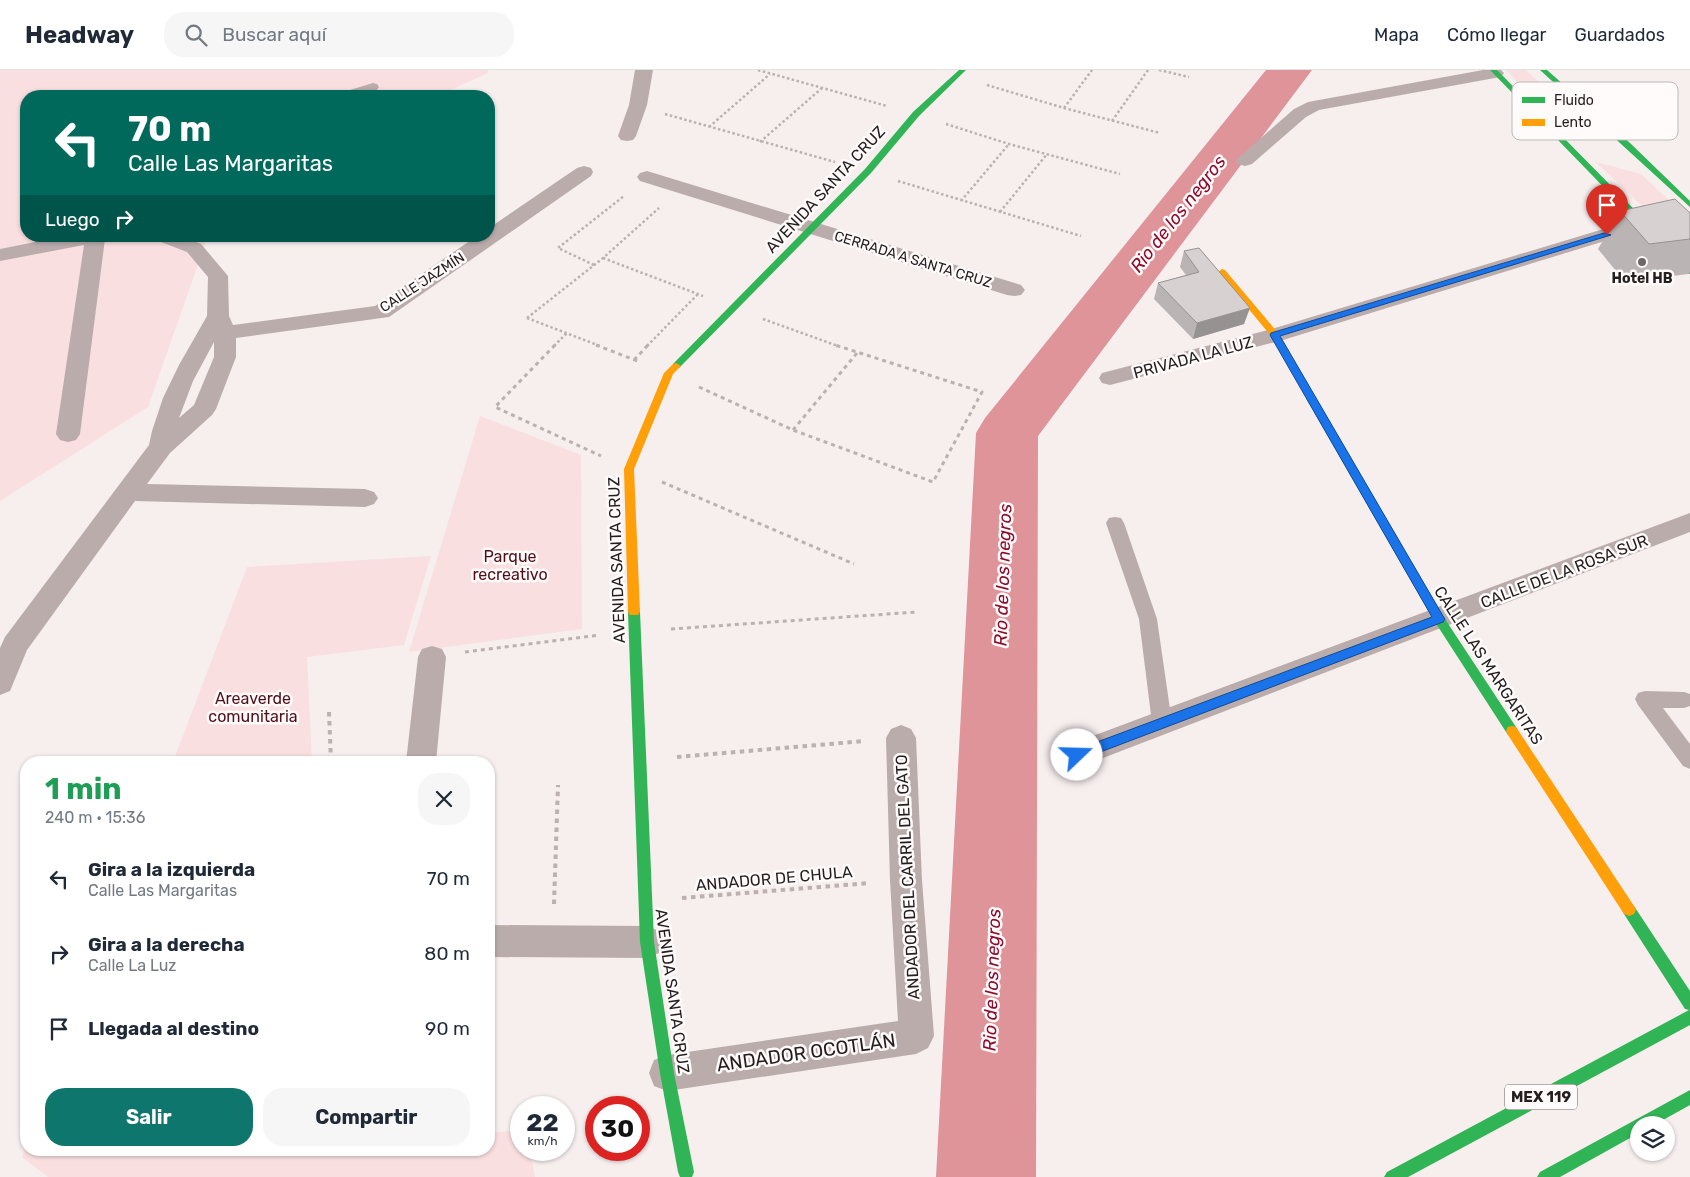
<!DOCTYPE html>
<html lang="es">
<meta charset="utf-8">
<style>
body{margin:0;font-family:Rubik,sans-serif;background:#f6f6f7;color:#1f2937;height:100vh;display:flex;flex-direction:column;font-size:19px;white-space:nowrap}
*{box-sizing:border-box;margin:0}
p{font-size:16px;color:#747a83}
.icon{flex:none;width:28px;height:28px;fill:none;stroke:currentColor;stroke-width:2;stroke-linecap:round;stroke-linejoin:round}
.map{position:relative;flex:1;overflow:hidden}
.details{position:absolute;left:20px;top:686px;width:475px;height:400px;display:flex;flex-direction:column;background:#fff;border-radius:20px;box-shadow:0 1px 4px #0004}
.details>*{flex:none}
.banner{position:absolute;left:20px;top:20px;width:475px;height:152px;border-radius:20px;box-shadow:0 1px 4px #0004;background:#00695c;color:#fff;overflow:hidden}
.buttons{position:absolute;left:1630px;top:1046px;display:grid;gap:10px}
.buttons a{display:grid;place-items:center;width:45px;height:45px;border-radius:50%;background:#fff;box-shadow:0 1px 4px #0004;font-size:25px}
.speed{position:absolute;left:510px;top:1026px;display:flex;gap:10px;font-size:25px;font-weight:700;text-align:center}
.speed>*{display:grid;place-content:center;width:65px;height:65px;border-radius:50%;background:#fff;box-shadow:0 1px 4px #0004;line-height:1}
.speed small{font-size:12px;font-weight:400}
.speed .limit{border:8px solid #d22;background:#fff;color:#111}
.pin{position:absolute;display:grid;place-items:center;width:42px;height:42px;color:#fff;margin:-51px -21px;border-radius:50% 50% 50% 0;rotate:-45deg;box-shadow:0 0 5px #0007}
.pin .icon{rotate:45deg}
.me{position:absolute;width:55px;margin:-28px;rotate:69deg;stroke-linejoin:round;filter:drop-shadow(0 0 4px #0008)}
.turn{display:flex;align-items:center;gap:18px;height:105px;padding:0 25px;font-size:22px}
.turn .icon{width:65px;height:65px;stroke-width:2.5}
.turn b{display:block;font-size:35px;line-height:42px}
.then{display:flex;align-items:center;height:48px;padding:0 25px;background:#0003;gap:10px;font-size:19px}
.round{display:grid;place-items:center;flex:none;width:52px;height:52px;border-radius:20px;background:#f6f6f7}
.head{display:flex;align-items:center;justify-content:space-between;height:85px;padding:0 25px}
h1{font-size:30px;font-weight:700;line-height:38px;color:#1e9e55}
.action{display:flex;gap:10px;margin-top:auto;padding:10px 25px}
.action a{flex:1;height:58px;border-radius:20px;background:#0f766e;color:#fff;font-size:20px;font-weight:700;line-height:58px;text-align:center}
.action a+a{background:#f6f6f7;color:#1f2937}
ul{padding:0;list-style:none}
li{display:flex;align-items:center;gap:15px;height:75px;padding:0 25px}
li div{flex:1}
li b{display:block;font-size:19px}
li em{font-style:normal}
header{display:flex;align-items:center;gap:30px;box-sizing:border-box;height:70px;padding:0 25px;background:#fff;border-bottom:1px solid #e0e1e3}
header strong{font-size:24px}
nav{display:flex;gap:28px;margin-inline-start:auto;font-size:18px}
.search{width:350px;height:45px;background:#f6f6f7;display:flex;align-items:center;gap:12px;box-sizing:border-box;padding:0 18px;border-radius:20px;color:#747a83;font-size:19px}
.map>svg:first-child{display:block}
.green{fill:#fadfe0}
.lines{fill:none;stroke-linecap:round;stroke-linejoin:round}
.river{fill:#de9499;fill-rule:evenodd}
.path-far2{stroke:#bcb0b0;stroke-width:2.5;stroke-dasharray:2.5 2.5;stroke-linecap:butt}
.path-far1{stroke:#bcb0b0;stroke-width:3;stroke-dasharray:4 4;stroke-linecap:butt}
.path{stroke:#bcb0b0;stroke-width:4;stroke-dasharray:4.5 4.5;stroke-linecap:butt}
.lane{fill:#bbacac;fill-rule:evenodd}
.street{fill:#bbacac;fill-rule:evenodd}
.fast{fill:#30b455;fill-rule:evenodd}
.slow{fill:#ff9f0a;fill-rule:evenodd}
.wall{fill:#bab4b4}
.shaded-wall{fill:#979292}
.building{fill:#d8d1d1;stroke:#979292}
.route{fill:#1a73e8;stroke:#114b97}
.poi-dot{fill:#6e6767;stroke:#fffbfb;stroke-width:2}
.labels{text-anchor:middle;stroke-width:5;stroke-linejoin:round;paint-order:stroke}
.far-street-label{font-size:14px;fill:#241e1e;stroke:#fffbfb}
.far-poi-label{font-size:14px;font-weight:bold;fill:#241e1e;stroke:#fffbfb}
.shield{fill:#fffbfb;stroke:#666060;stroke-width:1}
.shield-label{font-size:15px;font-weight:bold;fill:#241e1e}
.street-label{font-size:16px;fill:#241e1e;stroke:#fffbfb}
.park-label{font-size:16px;fill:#510f1a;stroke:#fffbfb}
.water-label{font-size:18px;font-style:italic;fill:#8f0b2c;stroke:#fffbfb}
.near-street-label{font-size:19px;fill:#241e1e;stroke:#fffbfb}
.key{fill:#fffbfb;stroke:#bdb9b9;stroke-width:1}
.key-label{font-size:14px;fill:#241e1e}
</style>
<header>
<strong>Headway</strong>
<div class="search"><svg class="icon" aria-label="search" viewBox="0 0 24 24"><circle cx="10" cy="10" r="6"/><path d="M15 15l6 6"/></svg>Buscar aquí</div>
<nav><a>Mapa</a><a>Cómo llegar</a><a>Guardados</a></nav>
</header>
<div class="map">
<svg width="1690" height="1107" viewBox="0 0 1690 1107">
<rect width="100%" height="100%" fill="#f7eeee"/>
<path class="green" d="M0 0H488V3L437 26H26V166H208L148 337 0 431Z
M1506 0H1526L1586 58 1536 32Z
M1596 92 1641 104 1690 150 1659 152Z
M480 346 581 385 582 559 409 582Z
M431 486 404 575 307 587 312 692H173L247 497Z
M521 1060V1080H530L535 1107H48L22 1087 26 1077V1080H247L246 1085 299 1080H489V1063Z"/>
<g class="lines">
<path class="river" d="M1266 0H1312L1038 366 1036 1107H936L976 363 985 348Z"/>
<path class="path-far2" d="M758 0 887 36
M1159 0 1189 7
M987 15 1064 38 1160 63
M1064 38 1092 0
M665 44 835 92
M1112 51 1148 0
M946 54 1009 74 1120 104
M709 57 770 4
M760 72 822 18
M898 111 1081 166
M961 131 1009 74
M1000 142 1047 84
M603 188 703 226
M594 195 558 178 624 126
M527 248 600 276
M527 248 603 188 659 138
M763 249 838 276
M554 276 567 263
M647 276 698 224"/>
<path class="path-far1" d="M555 275 495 337 601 386
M596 275 640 292
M634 290 648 275
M699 317 793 360 933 412 982 322 835 275
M793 360 857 283
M662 412 854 494
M671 559 917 542
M465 582 600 565"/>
<path class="path" d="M329 642 331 692
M677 687 865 671
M682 828 870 813
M554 834 558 715"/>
<path class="lane" d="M373 13 377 14 379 17 377 20 356 26H338L340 23Z
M1115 447 1121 448 1124 453 1157 549 1172 653 1169 659 1162 661 1155 659 1152 653 1139 549 1106 453 1109 448Z
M1645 621 1684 622 1690 624V636L1684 638H1663L1690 674V699L1683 696 1638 635 1635 629 1638 623Z"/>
<path class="street" d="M635 0H653L647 35 636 66 633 70 627 71 621 70 618 66 629 35Z
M1483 0H1501L1504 3 1501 7 1495 8 1319 40 1306 47 1252 94 1245 96 1238 94 1236 90 1294 39 1308 32Z
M584 96 591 98 593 102 591 106 389 247 236 268V287L216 339 212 345 170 383 147 414 365 419 374 422 378 428 374 434 365 437 135 431 27 580 10 621 0 625V578L5 567 149 375 152 361 163 328 179 295 207 246 208 207 187 182 156 170 153 166H182L201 174 228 206 229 246 233 255 375 236 477 166H489V158L577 98ZM214 272V287L194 335 179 348 193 311Z
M647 101 1021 215 1025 220 1021 225 1014 226 1007 225 640 111 637 107 640 103Z
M1640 148 1647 150 1650 154 1647 158 1283 270 1110 315 1102 313 1099 308 1102 303 1268 260Z
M65 166H107L105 169 80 364 76 370 68 372 60 370 56 364 84 175 0 191V179Z
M1690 443V462L1077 698 1066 694 1062 685 1066 676Z
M432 576 442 579 446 587 436 692H406L418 587 422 579Z
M901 655 911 659 916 668 922 810 934 966 928 978 916 984 667 1021 654 1016 649 1003 654 990 667 985 898 951 890 810 886 668 891 659Z
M489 855 647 856 659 861 664 872 659 883 647 888 489 887Z"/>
<path class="fast" d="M959 0H966L919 46 871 103 679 298H673V294L865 99 913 42Z
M1490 0H1497L1690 196V204L1687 203Z
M1540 0H1547L1630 73 1690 131V137Z
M1311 325 1316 328 1443 546 1516 657 1518 661 1516 665 1512 666 1508 665 1435 552 1306 328Z
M634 538 638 539 640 542 654 872 674 1003 694 1102 692 1107H680L678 1102 660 1003 640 872 628 542 630 539Z
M1629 834 1634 836 1690 921V955L1408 1107H1384L1387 1102 1689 940 1685 939 1624 844 1622 840 1624 836Z
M1690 1020V1035L1654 1055H1639V1063L1560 1107H1537L1540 1102Z"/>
<path class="slow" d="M1222 199 1225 200 1278 263 1316 328 1314 330H1308L1271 266 1218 202Z
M676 293 681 296 673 304 634 399 640 542 638 545H630L628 542 624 399 664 303 673 294Z
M1512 656 1516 657 1634 836 1636 840 1634 844 1629 846 1624 844 1508 665 1506 661 1508 657Z"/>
</g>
<path class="wall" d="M1620 141 1690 143V202L1688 204 1625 212 1598 179Z
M1184 181 1244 254 1193 269 1154 229 1158 213 1186 205 1180 197Z"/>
<path class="shaded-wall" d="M1250 238 1244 254 1193 269 1197 253Z"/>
<path class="building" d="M1675 129 1690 143V169L1649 174 1620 141Z
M1199 178 1250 238 1197 253 1158 213 1199 202 1184 181Z"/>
<path class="route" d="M1604 163 1611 165 1280 266 1443 546 1445 549 1443 552 1082 689 1077 690 1073 689 1071 685 1073 681 1432 547 1270 265 1271 263Z"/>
<circle class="poi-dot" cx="1642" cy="192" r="5"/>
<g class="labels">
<g class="far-street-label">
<text transform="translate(913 189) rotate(17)" y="5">CERRADA A SANTA CRUZ</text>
<text transform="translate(422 212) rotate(-33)" y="5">CALLE JAZMÍN</text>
</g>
<g class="far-poi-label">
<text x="1642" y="213">Hotel HB</text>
</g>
<rect class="shield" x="1505" y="1014.5" width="72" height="25" rx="4"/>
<g class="shield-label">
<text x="1541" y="1032">MEX 119</text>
</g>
<g class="street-label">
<text transform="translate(825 119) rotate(-47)" y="6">AVENIDA SANTA CRUZ</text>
<text transform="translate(1193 287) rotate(-15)" y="6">PRIVADA LA LUZ</text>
<text transform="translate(616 490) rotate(-92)" y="6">AVENIDA SANTA CRUZ</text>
<text transform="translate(1564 501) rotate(-21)" y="6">CALLE DE LA ROSA SUR</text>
<text transform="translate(1489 595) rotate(57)" y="6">CALLE LAS MARGARITAS</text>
<text transform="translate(907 807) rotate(-93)" y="6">ANDADOR DEL CARRIL DEL GATO</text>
<text transform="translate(774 808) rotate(-5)" y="6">ANDADOR DE CHULA</text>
<text transform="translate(673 921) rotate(82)" y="6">AVENIDA SANTA CRUZ</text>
</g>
<g class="park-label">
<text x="510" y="492">Parque<tspan x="510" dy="18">recreativo</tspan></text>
<text x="253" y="634">Areaverde<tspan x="253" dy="18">comunitaria</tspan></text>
</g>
<g class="water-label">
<text transform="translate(1178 144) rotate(-52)" y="6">Rio de los negros</text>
<text transform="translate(1003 505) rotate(-88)" y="6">Rio de los negros</text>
<text transform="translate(992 910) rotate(-88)" y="6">Rio de los negros</text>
</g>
<g class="near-street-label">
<text transform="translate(806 982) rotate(-8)" y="7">ANDADOR OCOTLÁN</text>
</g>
</g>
<rect x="1512" y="12" width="166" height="58" rx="8" class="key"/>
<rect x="1522" y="27" width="23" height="6" fill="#30b455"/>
<rect x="1522" y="49" width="23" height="7" fill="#ff9f0a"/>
<g class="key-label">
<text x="1554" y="35">Fluido</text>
<text x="1554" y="57">Lento</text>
</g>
</svg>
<div class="buttons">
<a><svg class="icon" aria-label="layers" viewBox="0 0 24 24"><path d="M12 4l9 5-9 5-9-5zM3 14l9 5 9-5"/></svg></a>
</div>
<div class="speed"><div>22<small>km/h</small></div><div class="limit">30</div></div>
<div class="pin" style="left:1607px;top:165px;background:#d93025"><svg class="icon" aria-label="arrive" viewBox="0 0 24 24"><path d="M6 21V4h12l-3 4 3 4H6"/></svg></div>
<svg class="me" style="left:1077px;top:685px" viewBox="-20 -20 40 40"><circle r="19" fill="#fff"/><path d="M0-13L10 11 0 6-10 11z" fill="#1a73e8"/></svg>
<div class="banner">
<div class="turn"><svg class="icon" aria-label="left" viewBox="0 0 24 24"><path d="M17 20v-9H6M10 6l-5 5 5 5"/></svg><div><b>70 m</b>Calle Las Margaritas</div></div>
<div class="then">Luego<svg class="icon" aria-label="right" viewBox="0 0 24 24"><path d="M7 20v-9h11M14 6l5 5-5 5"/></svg></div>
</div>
<section class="details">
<div class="head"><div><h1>1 min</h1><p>240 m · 15:36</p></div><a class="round"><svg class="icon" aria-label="close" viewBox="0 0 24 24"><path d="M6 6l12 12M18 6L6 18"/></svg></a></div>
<ul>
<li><svg class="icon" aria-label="left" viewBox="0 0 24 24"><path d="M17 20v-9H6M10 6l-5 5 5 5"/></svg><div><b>Gira a la izquierda</b><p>Calle Las Margaritas</p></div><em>70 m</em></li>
<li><svg class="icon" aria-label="right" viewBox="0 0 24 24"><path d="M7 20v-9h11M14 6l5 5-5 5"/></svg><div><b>Gira a la derecha</b><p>Calle La Luz</p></div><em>80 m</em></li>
<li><svg class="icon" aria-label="arrive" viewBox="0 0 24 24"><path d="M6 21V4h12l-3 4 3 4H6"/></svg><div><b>Llegada al destino</b></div><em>90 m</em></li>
</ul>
<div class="action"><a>Salir</a><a>Compartir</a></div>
</section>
</div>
